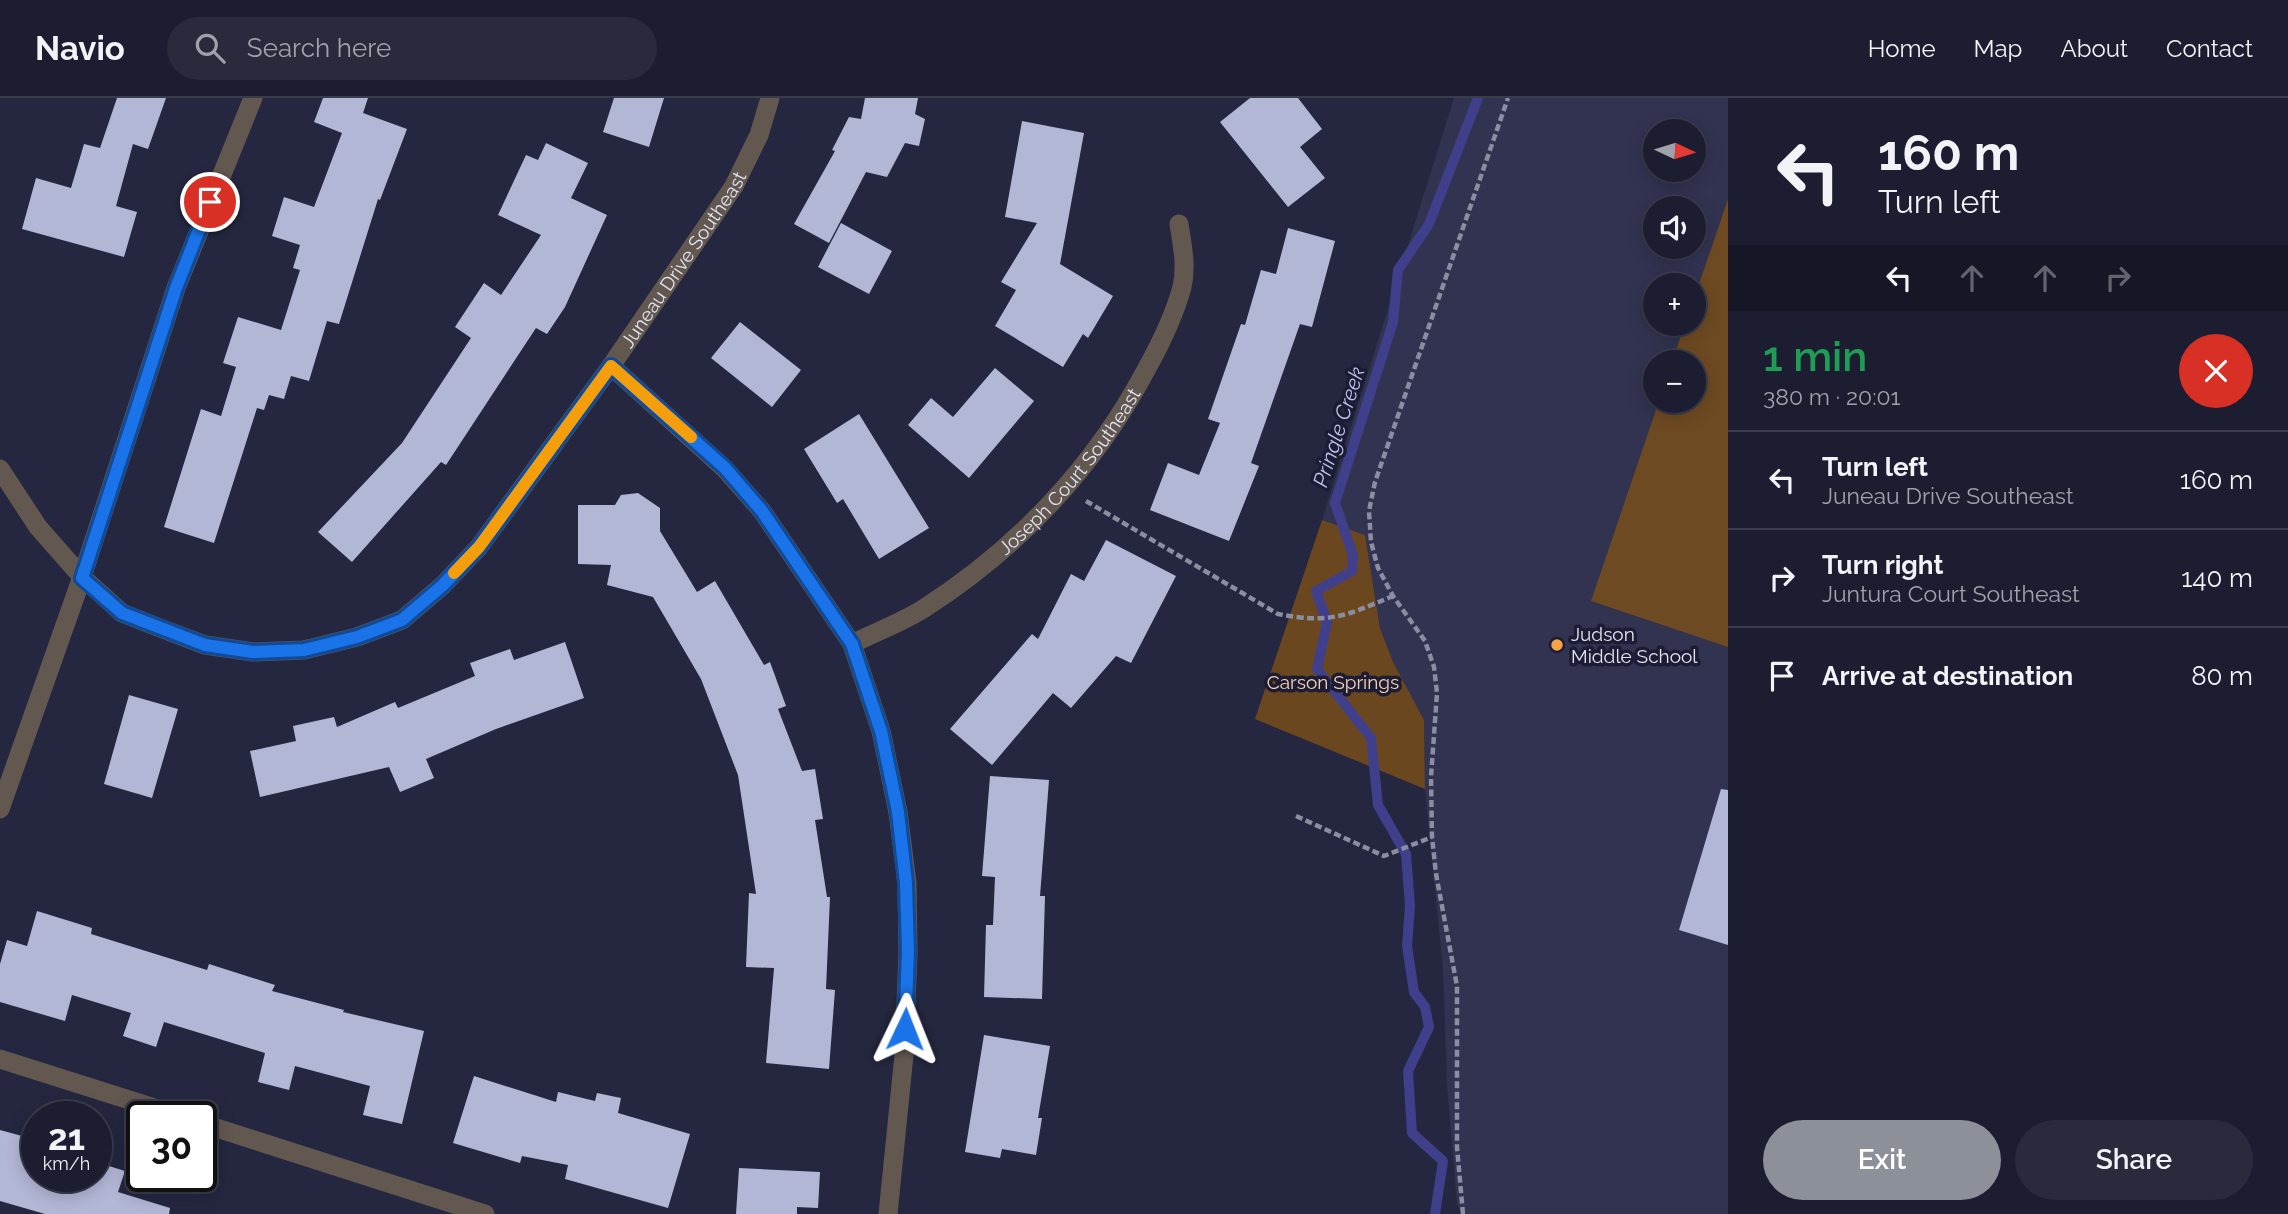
<!DOCTYPE html>
<meta charset="utf-8">
<style>
body{margin:0;font-family:Raleway,sans-serif;background:#292a3c;color:#f1f3f6;height:100vh;display:flex;flex-direction:column;font-size:26px;white-space:nowrap}
*{box-sizing:border-box;margin:0}
p{font-size:23px;color:#a0a2ab}
.icon{flex:none;width:38px;height:38px;fill:none;stroke:currentColor;stroke-width:2;stroke-linecap:round;stroke-linejoin:round}
.map{position:relative;flex:1;overflow:hidden}
.panel{display:flex;flex-direction:column;background:#1c1d30;width:560px}
.panel>*{flex:none}
.guide{background:#1c1d30;color:#f1f3f6;overflow:hidden}
.needle{width:46px;rotate:94deg}
.fabs{position:absolute;left:1643px;top:21px;display:grid;gap:14px}
.fabs a{display:grid;place-items:center;width:63px;height:63px;border-radius:50%;background:#1c1d30;box-shadow:0 4px 18px #0003,0 0 0 2px #3a3b4c;font-size:35px}
.speed{position:absolute;left:21px;top:1003px;display:flex;gap:14px;font-size:35px;font-weight:700;text-align:center}
.speed>*{display:grid;place-content:center;width:91px;height:91px;border-radius:50%;background:#1c1d30;box-shadow:0 4px 18px #0003,0 0 0 2px #3a3b4c;line-height:1}
.speed small{font-size:18px;font-weight:400}
.speed .limit{border:4px solid #111;border-radius:10px;background:#fff;color:#111}
.pin{position:absolute;display:grid;place-items:center;width:60px;height:60px;color:#fff;margin:-30px;border:4px solid #fff;border-radius:50%;box-shadow:0 2px 7px #0007}
.me{position:absolute;width:77px;margin:-38px;rotate:2deg;stroke-linejoin:round;filter:drop-shadow(0 0 5px #0008)}
.turn{display:flex;align-items:center;gap:24px;height:147px;padding:0 35px;font-size:32px}
.turn .icon{width:91px;height:91px;stroke-width:2.5}
.turn b{display:block;font-size:49px;line-height:60px}
.lanes{display:flex;align-items:center;height:66px;padding:0 35px;background:#0003;justify-content:center;gap:35px;direction:ltr}
.lanes .off{opacity:.35}
.round{display:grid;place-items:center;flex:none;width:74px;height:74px;border-radius:37px;background:#292a3c}
.head{display:flex;align-items:center;justify-content:space-between;height:119px;padding:0 35px}
h1{font-size:42px;font-weight:600;line-height:52px;color:#1e9e55}
.cta{display:flex;gap:14px;margin-top:auto;padding:14px 35px}
.cta a{flex:1;height:80px;border-radius:42px;background:#8c9099;color:#fff;font-size:28px;font-weight:600;line-height:80px;text-align:center}
.cta a+a{background:#292a3c;color:#f1f3f6}
ul{padding:0;list-style:none}
li{display:flex;align-items:center;gap:21px;height:98px;padding:0 35px;border-top:2px solid #3a3b4c}
li div{flex:1}
li b{display:block;font-size:26px}
li em{font-style:normal}
header{display:flex;align-items:center;gap:42px;box-sizing:border-box;height:98px;padding:0 35px;background:#1c1d30;border-bottom:2px solid #3a3b4c}
header strong{font-size:33px}
nav{display:flex;gap:38px;margin-inline-start:auto;font-size:24px}
.search{width:490px;height:63px;background:#292a3c;display:flex;align-items:center;gap:18px;box-sizing:border-box;padding:0 24px;border-radius:38px;color:#a0a2ab;font-size:26px}
main{display:flex;flex:1;min-height:0}
.map>svg:first-child{display:block}
.built{fill:#313351;fill-rule:evenodd}
.green{fill:#6e4a22}
.forest{fill:#6b4720}
.lines{fill:none;stroke-linecap:round;stroke-linejoin:round}
.stream{stroke:#403f8b;stroke-width:10}
.building{fill:#b3b7d6}
.path{stroke:#8b8da1;stroke-width:4.5;stroke-dasharray:7 3.5;stroke-linecap:butt}
.minor{stroke:#62584f;stroke-width:19}
.route-casing{stroke:#114b97;stroke-width:18}
.route{stroke:#1a73e8;stroke-width:12}
.slow{stroke:#f59e0b;stroke-width:12}
.poi-dot{fill:#f5a345;stroke:#1c1d35;stroke-width:2.5}
.labels{text-anchor:middle;stroke-width:7;stroke-linejoin:round;paint-order:stroke}
.street-label{font-size:19px;fill:#e2e4f4;stroke:#1c1d35}
.poi-label{font-size:19px;fill:#e2e4f4;stroke:#1c1d35;text-anchor:start}
.park-label{font-size:19px;fill:#f7d3b0;stroke:#1c1d35}
.water-label{font-size:21px;font-style:italic;fill:#bec3ef;stroke:#1c1d35}
</style>
<header>
<strong>Navio</strong>
<div class="search"><svg class="icon" aria-label="search" viewBox="0 0 24 24"><circle cx="10" cy="10" r="6"/><path d="M15 15l6 6"/></svg>Search here</div>
<nav><a>Home</a><a>Map</a><a>About</a><a>Contact</a></nav>
</header>
<main>
<div class="map">
<svg width="1728" height="1116" viewBox="0 0 1728 1116">
<rect width="100%" height="100%" fill="#252740"/>
<path class="built" d="M1454 0H1728V1116H1462L1457 1106 1447 986 1443 871 1425 691 1424 622 1393 564 1380 530 1365 437 1322 422ZM1656 33H1694V72H1656ZM1656 110H1694V149H1656ZM1656 187H1694V226H1656ZM1656 264H1694V303H1656Z"/>
<path class="green" d="M1728 101V549L1591 503 1659 303H1694V264H1672L1685 226H1694V201Z"/>
<path class="forest" d="M1322 422 1365 437 1380 530 1393 564 1424 622 1425 691 1255 621Z"/>
<g class="lines">
<path class="stream" d="M1435 1116 1443 1063 1412 1035 1408 973 1429 929 1425 909 1414 894 1407 848 1410 808 1406 756 1378 707 1371 640 1317 571 1327 524 1316 493 1352 473 1353 457 1335 405 1393 224 1398 172 1429 126 1478 0"/>
</g>
<path class="building" d="M117 0H166L148 51 133 46 116 108 137 114 124 159 22 131 36 80 71 90 84 46 100 50Z
M323 0H368L363 15 407 31 380 102 378 101 339 226 327 223 309 283 291 278 284 301 269 297 264 312 257 310 214 445 164 429 201 311 221 318 236 269 223 265 238 219 281 232 300 172 293 170 300 147 272 138 284 99 314 109 342 35 314 24Z
M614 0H664L649 49 603 34Z
M865 0H918L915 16 925 21 919 48 905 45 887 79 866 74 829 145 794 126 835 53 832 52 849 19 861 21Z
M1250 0H1298L1322 31 1300 49 1325 80 1288 109 1220 24Z
M1022 23 1084 35 1060 166 1113 198 1088 240 1083 236 1063 269 995 228 1016 192 1001 184 1037 125 1005 119Z
M546 45 588 65 571 100 607 117 565 209 547 236 536 230 446 367 441 364 352 464 318 434 402 345 471 240 455 229 484 185 501 197 541 137 498 117 526 57 538 62Z
M841 125 892 153 869 196 818 169Z
M1288 130 1335 143 1312 229 1300 226 1251 365 1259 368 1229 443 1150 412 1168 365 1199 377 1220 325 1208 321 1241 226 1245 227 1261 172 1276 176Z
M740 224 801 272 772 309 711 260Z
M995 270 1034 303 969 380 908 327 931 300 953 319Z
M859 316 929 430 879 461 843 401 837 405 804 351Z
M638 395 660 410V433L697 494 715 483 764 567 770 564 786 608 778 611 802 673 815 671 823 721 815 722 827 799H830L826 891 835 892 829 971 766 965 774 870 746 869 749 795 756 796 738 677 701 581 653 499 607 487 611 467 578 466V407H615L621 397Z
M1106 442 1176 478 1131 565 1116 558 1071 610 1053 595 992 667 950 631 1032 536 1038 541 1071 476 1084 483Z
M565 544 584 600 496 631 426 661 434 680 400 694 389 669 260 699 250 653 296 643 293 628 334 619 337 629 395 604 398 610 475 578 470 565 510 551 514 562Z
M129 597 178 611 152 700 104 686Z
M990 678 1049 682 1040 798H1045L1042 901 984 899 986 827H993L995 779 982 778Z
M1721 691 1728 692V847L1679 832Z
M37 813 92 830 91 836 207 872 209 866 275 887 272 893 344 912 343 914 424 933 402 1026 363 1017 370 988 295 968 289 992 258 984 265 955 164 924 156 949 123 938 131 915 72 897 65 923 0 904V866L7 842 27 848Z
M984 937 1050 948 1038 1020H1042L1036 1057 1002 1051 1000 1060 965 1054Z
M474 978 556 1004 558 994 595 1003 597 995 621 1000 618 1015 690 1036 668 1110 565 1081 568 1067 522 1058 520 1065 453 1045Z
M0 1032 37 1042V1078H96V1064L125 1073 118 1094 170 1110 169 1116H45L0 1103Z
M739 1070 820 1074 818 1110 797 1109V1116H736Z"/>
<g class="lines">
<path class="path" d="M1086 403 1278 516C1330 526 1345 518 1393 498
M1296 718 1384 758 1432 739
M1463 1116 1457 1049V888L1436 776 1432 739 1431 679 1437 595 1434 569 1425 543 1393 498 1378 470 1371 444 1369 413 1375 384 1508 0"/>
<g class="minor">
<path d="M611 268 725 371 762 413 852 546 881 633 898 714 907 785 908 854 904 957 888 1116"/>
<path id="s1" d="M0 371 38 429 82 479 122 515 160 530 205 547 253 554 304 552 357 539 402 522 443 487 479 449 611 268 734 88 759 37 770 0"/>
<path id="s2" d="M852 546C875 534 901 525 923 511 1017 451 1094 370 1146 272 1161 245 1174 219 1182 189 1187 168 1182 146 1179 126"/>
<path d="M0 711 82 479 176 190 253 0"/>
<path d="M0 961 180 1018"/>
<path d="M201 1025 485 1116"/>
</g>
</g>
<g class="lines">
<g class="route-casing">
<path id="route" d="M210 104 176 190 82 480 122 515 205 547 253 554 304 552 357 539 402 522 443 487 479 449 611 268 725 370 762 413 852 546 881 633 898 714 906 785 908 854 905 931"/>
</g>
<use href="#route" class="route"/>
<path class="slow" d="M454 475 479 449 611 268 691 339"/>
</g>
<circle class="poi-dot" cx="1557" cy="547" r="7"/>
<g class="labels">
<g class="street-label">
<text dy="7" stroke="none"><textPath href="#s1" startOffset="940">Juneau Drive Southeast</textPath></text>
<text dy="7" stroke="none"><textPath href="#s2" startOffset="282">Joseph Court Southeast</textPath></text>
</g>
<g class="poi-label">
<text x="1571" y="543">Judson<tspan x="1571" dy="22">Middle School</tspan></text>
</g>
<g class="park-label">
<text x="1333" y="591">Carson Springs</text>
</g>
<g class="water-label">
<text transform="translate(1339 329) rotate(-72)" y="7">Pringle Creek</text>
</g>
</g>
</svg>
<div class="fabs">
<a><svg class="needle" viewBox="-14 -14 28 28"><path d="M0-13l5 13h-10z" fill="#e53935"/><path d="M0 13l5-13h-10z" fill="#a0a2ab"/></svg></a>
<a><svg class="icon" aria-label="sound" viewBox="0 0 24 24"><path d="M4 9h4l5-4v14l-5-4H4zM17 9q2 3 0 6"/></svg></a>
<a>+</a>
<a>−</a>
</div>
<div class="speed"><div>21<small>km/h</small></div><div class="limit">30</div></div>
<div class="pin" style="left:210px;top:104px;background:#d93025"><svg class="icon" aria-label="arrive" viewBox="0 0 24 24"><path d="M6 21V4h12l-3 4 3 4H6"/></svg></div>
<svg class="me" style="left:905px;top:931px" viewBox="-20 -20 40 40"><path d="M0-17L14 15 0 8-14 15z" fill="#1a73e8" stroke="#fff" stroke-width="4"/></svg>
</div>
<section class="panel">
<div class="guide">
<div class="turn"><svg class="icon" aria-label="left" viewBox="0 0 24 24"><path d="M17 20v-9H6M10 6l-5 5 5 5"/></svg><div><b>160 m</b>Turn left</div></div>
<div class="lanes"><svg class="icon" aria-label="left" viewBox="0 0 24 24"><path d="M17 20v-9H6M10 6l-5 5 5 5"/></svg><svg class="icon off" aria-label="ahead" viewBox="0 0 24 24"><path d="M12 20V5M6 11l6-6 6 6"/></svg><svg class="icon off" aria-label="ahead" viewBox="0 0 24 24"><path d="M12 20V5M6 11l6-6 6 6"/></svg><svg class="icon off" aria-label="right" viewBox="0 0 24 24"><path d="M7 20v-9h11M14 6l5 5-5 5"/></svg></div>
</div>
<div class="head"><div><h1>1 min</h1><p>380 m · 20:01</p></div><a class="round" style="background:#d93025;color:#fff"><svg class="icon" aria-label="close" viewBox="0 0 24 24"><path d="M6 6l12 12M18 6L6 18"/></svg></a></div>
<ul>
<li><svg class="icon" aria-label="left" viewBox="0 0 24 24"><path d="M17 20v-9H6M10 6l-5 5 5 5"/></svg><div><b>Turn left</b><p>Juneau Drive Southeast</p></div><em>160 m</em></li>
<li><svg class="icon" aria-label="right" viewBox="0 0 24 24"><path d="M7 20v-9h11M14 6l5 5-5 5"/></svg><div><b>Turn right</b><p>Juntura Court Southeast</p></div><em>140 m</em></li>
<li><svg class="icon" aria-label="arrive" viewBox="0 0 24 24"><path d="M6 21V4h12l-3 4 3 4H6"/></svg><div><b>Arrive at destination</b></div><em>80 m</em></li>
</ul>
<div class="cta"><a>Exit</a><a>Share</a></div>
</section>
</main>
